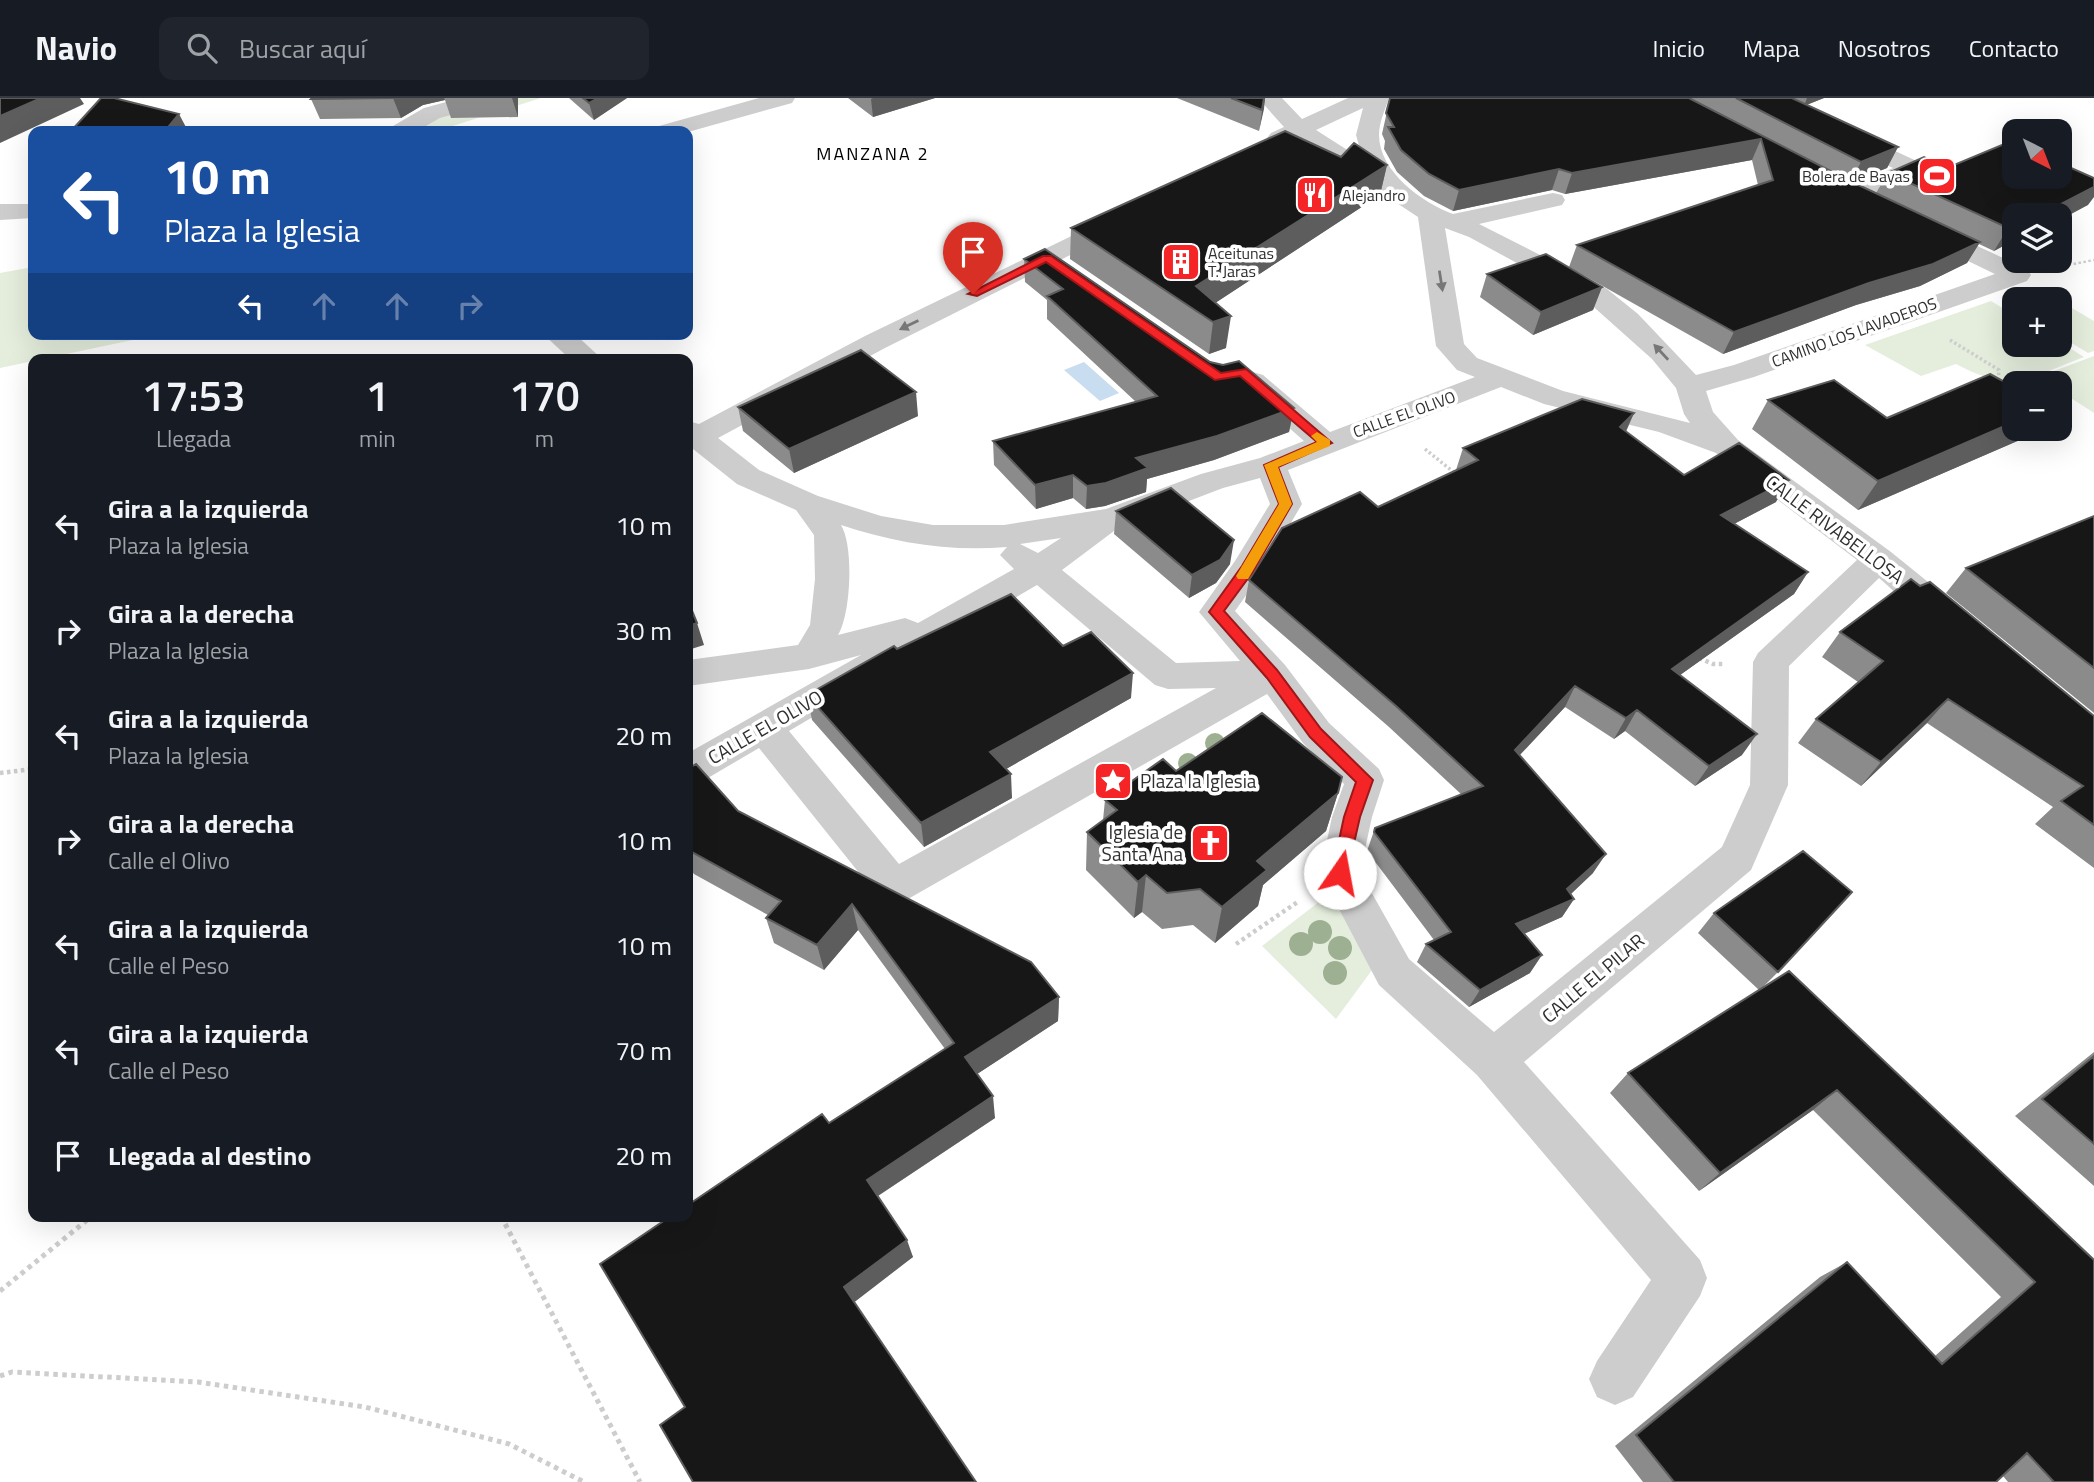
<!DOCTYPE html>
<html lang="es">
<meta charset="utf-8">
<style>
body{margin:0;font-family:"Titillium Web",sans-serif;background:#20242c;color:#f1f3f6;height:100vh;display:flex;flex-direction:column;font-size:26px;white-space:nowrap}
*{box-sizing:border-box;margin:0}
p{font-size:23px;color:#9ea1a6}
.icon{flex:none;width:38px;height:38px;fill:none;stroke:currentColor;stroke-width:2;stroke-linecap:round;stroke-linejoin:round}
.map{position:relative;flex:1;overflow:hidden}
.side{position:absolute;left:28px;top:256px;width:665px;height:868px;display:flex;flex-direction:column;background:#171b24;border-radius:14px;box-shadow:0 7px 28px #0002}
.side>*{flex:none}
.hud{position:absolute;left:28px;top:28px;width:665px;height:214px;border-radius:14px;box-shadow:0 7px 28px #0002;background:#1a4fa0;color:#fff;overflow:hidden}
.needle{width:46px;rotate:138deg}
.tools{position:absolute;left:2002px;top:21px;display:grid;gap:14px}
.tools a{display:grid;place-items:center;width:70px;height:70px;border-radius:14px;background:#171b24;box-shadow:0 7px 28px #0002;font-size:35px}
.pin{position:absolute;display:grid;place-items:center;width:60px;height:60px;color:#fff;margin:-72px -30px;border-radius:50% 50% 50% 0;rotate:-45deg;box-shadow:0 0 7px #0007}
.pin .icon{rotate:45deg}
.me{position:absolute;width:77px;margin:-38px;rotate:12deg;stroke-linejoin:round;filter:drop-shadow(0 0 5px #0008)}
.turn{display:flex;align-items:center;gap:24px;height:147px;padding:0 21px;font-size:32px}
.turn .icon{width:91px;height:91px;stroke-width:2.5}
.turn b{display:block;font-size:49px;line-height:60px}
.lanes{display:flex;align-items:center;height:66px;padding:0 21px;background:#0003;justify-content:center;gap:35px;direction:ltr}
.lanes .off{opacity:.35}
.eta{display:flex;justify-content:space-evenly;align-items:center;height:119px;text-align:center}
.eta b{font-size:42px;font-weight:600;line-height:49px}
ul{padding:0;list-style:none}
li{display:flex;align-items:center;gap:21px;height:105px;padding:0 21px}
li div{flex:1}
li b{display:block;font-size:26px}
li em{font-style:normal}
header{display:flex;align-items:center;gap:42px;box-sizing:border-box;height:98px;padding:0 35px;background:#171b24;border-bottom:2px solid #363941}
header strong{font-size:33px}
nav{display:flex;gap:38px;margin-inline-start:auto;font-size:24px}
.search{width:490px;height:63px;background:#20242c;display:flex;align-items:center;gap:18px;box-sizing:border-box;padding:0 24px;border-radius:14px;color:#9ea1a6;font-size:26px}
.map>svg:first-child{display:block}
.green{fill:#e5eedd}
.water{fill:#c8ddef}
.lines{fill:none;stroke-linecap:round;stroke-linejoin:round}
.path-far3{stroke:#cdcdcd;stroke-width:2.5;stroke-dasharray:2.5 2.5;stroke-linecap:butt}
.path-far2{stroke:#cdcdcd;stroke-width:3.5;stroke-dasharray:2.5 2.5;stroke-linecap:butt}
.path-far1{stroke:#cdcdcd;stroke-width:4.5;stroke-dasharray:3.5 3.5;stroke-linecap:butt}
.path{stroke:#cdcdcd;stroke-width:5;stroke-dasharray:4.5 4.5;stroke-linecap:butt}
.street{fill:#cdcdcd;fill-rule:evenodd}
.tree{fill:#9eb092}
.wall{fill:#8b8b8b}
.shaded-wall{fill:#5d5d5d}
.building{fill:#171717;stroke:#5d5d5d;stroke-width:2}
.oneway{fill:#777}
.route{fill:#f52426;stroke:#9f1719;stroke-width:2}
.slow{fill:#f59e0b}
.labels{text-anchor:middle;stroke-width:7;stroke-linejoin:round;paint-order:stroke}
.far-poi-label{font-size:16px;fill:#303030;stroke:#fff;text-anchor:start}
.far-street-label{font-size:16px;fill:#303030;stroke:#fff}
.far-neighbourhood-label{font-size:18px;letter-spacing:2px;fill:#000;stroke:#fff}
.street-label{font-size:19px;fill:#303030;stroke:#fff}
.poi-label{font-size:19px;fill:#303030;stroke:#fff;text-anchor:start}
</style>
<header>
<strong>Navio</strong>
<div class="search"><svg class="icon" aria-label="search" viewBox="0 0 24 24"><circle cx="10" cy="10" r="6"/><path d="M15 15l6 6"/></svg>Buscar aquí</div>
<nav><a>Inicio</a><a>Mapa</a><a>Nosotros</a><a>Contacto</a></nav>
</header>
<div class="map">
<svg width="2094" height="1384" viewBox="0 0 2094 1384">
<rect width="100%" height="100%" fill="#fff"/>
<path class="green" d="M514 0H541L437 33H414L448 16Z
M33 169V236H161L0 270V175Z
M1991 203 2014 217V247H2060V244L2084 259C2031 279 2011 296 1956 266L1921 278 1865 247Z
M2060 203 2094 223V253L2088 255 2060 238Z
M2094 258V315L2060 293V285H2048L2038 279Z
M1333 793 1375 868 1336 921 1262 848Z"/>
<path class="water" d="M1084 264 1119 295 1100 303 1064 272Z"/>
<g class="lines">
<path class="path-far3" d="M2054 170 2094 162"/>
<path class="path-far2" d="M1950 242 1999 272 1998 286
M1425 351 1456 376"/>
<path class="path-far1" d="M1699 560 1713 566H1724
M0 675 33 671
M1236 846 1299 803"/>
<path class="path" d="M501 1118 640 1384
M0 1193 92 1118
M0 1278 12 1274 198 1284 365 1309 509 1346 584 1384"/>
<path class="street" d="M461 0H497L494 5 440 20 417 33H389L393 28 424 10Z
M759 0H795L792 5 688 34 655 33 659 28Z
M1258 0H1282L1302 21 1348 0H1389C1385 12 1379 24 1379 37 1379 74 1423 105 1453 116L1553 95 1562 97 1565 102 1562 107 1479 126 1607 191 1638 216 1696 277 1734 267 1995 176 1916 138 1912 133 1916 128 1925 125 1934 128 2027 171 2031 177 2027 183 1754 279 1706 293 1713 314 1738 342 1891 454 1959 509 1964 518 1959 527C1930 535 1901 498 1879 480L1789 568 1788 687 1751 772 1524 964 1700 1162 1707 1180 1700 1198 1633 1299 1615 1307 1597 1299 1589 1281 1597 1263 1651 1182 1477 977 1379 887 1320 775 1332 719 1344 686 1303 645 1267 596 908 801 894 806 880 801 759 650 701 684 688 688V655L861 557 809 571 688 588V562L798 547 810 527 815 481 814 437 796 412 737 386 688 347V323L699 326 865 238 1117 116 1126 119 1130 124 1126 129 885 250 718 340 759 372 818 398 881 418 933 427H1004L1106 411 1201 376 1260 360 1304 343 1243 289 1239 283 1243 277 1253 274 1263 277 1330 334 1475 279 1457 272 1436 248 1418 119 1298 40 1279 47 1271 45 1267 40 1271 35 1284 29ZM1363 10 1356 37 1363 62 1316 32ZM1445 130 1469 139 1587 203 1652 261 1676 290 1684 316 1690 325 1563 293 1477 260 1464 246ZM1501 289 1544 306 1659 334 1716 355 1857 462 1758 555 1753 564 1750 687 1722 749 1494 934 1409 861 1360 774 1372 719 1384 682 1379 671 1329 625 1285 567 1235 513 1259 479 1302 406 1288 372ZM1260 380 1270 406 1235 463 1199 514 1240 563 1176 565 1062 472 1118 430 1223 390ZM841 427C895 445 950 454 1007 449L1000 457 1014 471 918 525 905 520 838 537C851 516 854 448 841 427ZM1061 440 1038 455 1020 446ZM1037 487 1155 587 1168 591 1216 590 899 766 789 633Z
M1752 0H1781L1921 65 1925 70 1921 75 1858 102 1849 104 1840 102 1837 97 1840 92 1893 70 1755 5Z
M0 106H33V120L0 122Z
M543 236H575L602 261H570Z"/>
</g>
<g class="tree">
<circle cx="1215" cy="645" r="10"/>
<circle cx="1188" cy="665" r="10"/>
<circle cx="1320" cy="834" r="12"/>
<circle cx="1301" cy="846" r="12"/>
<circle cx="1340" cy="850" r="12"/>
<circle cx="1335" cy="875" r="12"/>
</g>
<path class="wall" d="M312 0H518V19L451 20 445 2 423 7 401 20 320 21 311 1Z
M569 0H627L594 22Z
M848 0H935L873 19Z
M1177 0H1265L1259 33Z
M1390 0H1824L1806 7 1898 49 1887 70 1853 84 1876 95 1888 75 1947 70 2088 107 2014 117V146L2008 149 2005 147 1994 153 1979 146 1967 165 1920 188 1856 207 1723 256 1569 169 1577 147 1758 87 1752 62 1565 96 1552 92 1453 113 1424 98 1397 74 1384 51 1385 43 1382 36Z
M1341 59 1387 67 1380 97 1215 205 1226 250 1209 256 1070 161 1071 130Z
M1024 161 1294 310 1289 334 1214 362 1147 381 1146 394 1105 408 1086 411 1073 400 1036 411 994 367 993 343 1136 304 1047 221V202L1025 184Z
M1487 176 1602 189 1593 212 1533 237 1480 199Z
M1768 302 1887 320 2029 338 1858 412 1752 331Z
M738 309 918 318 794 375 743 333Z
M1634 315 1626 334 1684 377 1776 404 1734 426 1808 474 1794 496 1680 577 1742 657 1695 688 1625 633 1614 641 1565 609 1519 657 1593 775 1571 796 1574 801 1562 819 1524 836 1530 875 1469 909 1417 864 1426 846 1434 842 1367 753 1375 730 1462 697 1389 629 1245 504 1249 482 1378 409 1456 372 1463 350Z
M1116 413 1230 466 1216 485 1189 500 1114 436Z
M2094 418V615L1946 495 1966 470Z
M1840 534 2094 618V770L2035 726 2053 709 1927 625 1861 688 1798 645 1816 621 1858 584 1822 559Z
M1063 548 1131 600 1006 671 1012 700 924 749 812 622 807 597 897 551Z
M688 671 738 713 1059 899 1058 923 977 976 995 1020 878 1098 913 1159 685 1309 829 1025 945 951 858 832 824 872 774 845 766 820 768 817 694 776 688 769Z
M1176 673 1338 695 1326 733 1263 787 1258 808 1215 845 1193 827 1162 831 1142 814 1134 820 1086 772 1087 734 1103 722 1105 702Z
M1714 815 1778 874 1762 890 2094 1162V1384H2008L2003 1378 1996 1384H1643L1615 1348 1820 1179 1847 1164 1935 1258 2001 1199 1813 1012 1699 1093 1610 995 1628 975 1759 892 1698 835Z
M2094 954V1088L2015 1018Z"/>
<path class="shaded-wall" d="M41 0H80L84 6 0 45V18Z
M393 0H444L445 2 423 7 401 20Z
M512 0H518V19Z
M598 0H627L594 22 589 5Z
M873 0H935L873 19 871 1Z
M1264 0H1265L1264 11 1259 33Z
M1807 0H1824L1804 8Z
M179 16 188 33H165Z
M1761 41 1752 62 1565 96 1572 75Z
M1898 49 1887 70 1850 85 1861 64Z
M1387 67 1380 97 1200 215 1196 188Z
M1559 71 1552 92 1453 113 1459 92Z
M2094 89V99L2088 107 2060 122V117H2040Z
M2014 127V132L2005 147 1994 153 2008 130Z
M2014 139V146L2008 149Z
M1980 144 1967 165 1920 188 1856 207 1723 256 1734 234Z
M1602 189 1593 212 1533 237 1541 214Z
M1231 218 1226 250 1209 256 1213 224Z
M916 294 918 318 794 375 789 351Z
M1294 310 1289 334 1214 362 1147 381 1146 394 1105 408 1086 411 1087 388 1136 360Z
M1634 315 1624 337 1620 329Z
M2014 324V331H2034L2029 338 1858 412 1878 383Z
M1073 377V400L1036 411 1035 387Z
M1789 382 1776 404 1709 439 1721 417Z
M1234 442 1230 466 1216 485 1189 500 1192 477Z
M1808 474 1794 496 1659 592 1672 571Z
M697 525 704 547 688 552V528Z
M1133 575 1131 600 992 679 990 654Z
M1575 588 1565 609 1505 673 1515 652Z
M1948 601 1927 625 1861 688 1881 664Z
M1637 612 1625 633 1614 641 1626 620Z
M1757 636 1742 657 1695 688 1709 668Z
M1011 676 1012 700 924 749 921 725Z
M1338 695 1326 733 1263 787 1258 808 1215 845 1222 809 1257 763Z
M1606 756 1593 775 1558 808 1574 801 1562 819 1505 844 1516 826 1567 791Z
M1146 777 1142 814 1134 820 1138 784Z
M852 806 858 832 824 872 817 847Z
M1542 857 1530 875 1469 909 1480 892Z
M1059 899 1058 923 968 982 965 959Z
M1837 992 1813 1012 1699 1093 1720 1075Z
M993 998 995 1020 873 1101 867 1082Z
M907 1142 913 1159 852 1206 844 1189Z"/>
<path class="building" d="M0 0H41L0 18Z
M101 0H114L179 16 165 33H71Z
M312 0H394L311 1Z
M583 0H598L589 5Z
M1231 0H1264L1262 12Z
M1390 0H1689L1850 83 1980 144 1933 166 1869 185 1734 234 1577 147 1773 82 1761 41 1572 75 1559 71 1459 92 1429 76 1401 52 1388 29H1394L1386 15Z
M1736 0H1792L1898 49 1861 64Z
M1285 33 1341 59 1354 45 1387 67 1196 188 1231 218 1213 224 1071 130Z
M2009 44 2014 46V79H2060V65L2094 80V89L2040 117H2014V127L2008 130 1888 75 1924 59 1947 70Z
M1045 151 1210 264 1223 267 1239 263 1294 310 1217 338 1136 360 1148 370 1106 385 1087 388 1073 377 1035 387 993 343 1157 298 1047 198 1063 191 1024 161Z
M1546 156 1602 189 1541 214 1487 176Z
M861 252 916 294 789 351 738 309Z
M1990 276 2014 289V324L1878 383 1768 302 1834 282 1887 320Z
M1582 301 1634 315 1620 329 1684 377 1739 345 1789 382 1721 417 1808 474 1672 571 1757 636 1709 668 1637 612 1626 620 1575 588 1515 652 1606 756 1567 791 1574 801 1516 826 1542 857 1480 892 1426 846 1451 834 1374 734 1375 730 1483 688 1396 608 1249 482 1282 430 1360 394 1378 409 1478 362 1463 350Z
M1171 390 1234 442 1220 462 1192 477 1116 413Z
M2094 418V570L1966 470Z
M1911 481 1920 488 1930 484 2094 618V727L2061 703 2083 688 1948 601 1881 664 1816 621 1883 563 1840 534Z
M1011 496 1063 548 1091 534 1133 575 990 654 1011 676 921 725 807 597 894 548 897 551Z
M688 503 697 525 688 528Z
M1262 615 1342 679 1338 695 1257 763 1267 772 1222 809 1200 791 1167 795 1146 777 1138 784 1087 734 1117 712 1105 702 1163 661 1176 673Z
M696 666 738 713 1031 864 1059 899 965 959 993 998 867 1082 907 1142 844 1189 976 1384H693L660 1327 685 1309 600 1166 671 1118H688V1107L822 1016 829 1025 954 945 852 806 817 847 766 820 781 803 688 752V671Z
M1803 753 1852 794 1778 874 1714 815Z
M1789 873 2094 1162V1384H2054L2027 1355 1996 1384H1674L1636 1337 1847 1164 1942 1266 2035 1184 1837 992 1720 1075 1628 975Z
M2094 958V1046L2042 1001Z"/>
<defs><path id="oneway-solid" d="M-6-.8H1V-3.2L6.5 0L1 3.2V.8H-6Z" transform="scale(1.75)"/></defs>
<g class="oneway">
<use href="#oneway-solid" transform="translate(1441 183) rotate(81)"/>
<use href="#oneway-solid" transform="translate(909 227) rotate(154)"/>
<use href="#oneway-solid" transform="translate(1661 254) rotate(-133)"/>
</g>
<path class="route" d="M1043 158H1051L1221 275 1246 271 1332 345 1278 369 1292 406 1252 475 1224 513 1277 572 1321 631 1373 682 1360 719 1346 780H1335L1332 775 1344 719 1356 684 1310 639 1267 580 1209 514 1242 468 1279 406 1264 367 1317 344 1240 278 1215 282 1046 164 977 198 968 196Z"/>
<path class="slow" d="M1317 334 1330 342V348L1278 369 1292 406 1248 481H1238L1236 478 1279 406 1264 367 1317 344 1311 338Z"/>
<defs>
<g id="stadium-square" transform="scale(2.0125)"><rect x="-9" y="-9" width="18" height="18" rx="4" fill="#f52426" stroke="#fff"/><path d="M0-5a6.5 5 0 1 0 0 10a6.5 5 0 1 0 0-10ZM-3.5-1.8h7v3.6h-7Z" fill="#fff"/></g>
<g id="restaurant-square" transform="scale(2.0125)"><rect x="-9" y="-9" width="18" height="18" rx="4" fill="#f52426" stroke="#fff"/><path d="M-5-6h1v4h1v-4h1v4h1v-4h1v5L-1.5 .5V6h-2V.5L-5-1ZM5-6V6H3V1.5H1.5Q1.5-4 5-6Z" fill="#fff"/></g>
<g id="building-square" transform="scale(2.0125)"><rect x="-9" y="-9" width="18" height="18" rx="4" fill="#f52426" stroke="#fff"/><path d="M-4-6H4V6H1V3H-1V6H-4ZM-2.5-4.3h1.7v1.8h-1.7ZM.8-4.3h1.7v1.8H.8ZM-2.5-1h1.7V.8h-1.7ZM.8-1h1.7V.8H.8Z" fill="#fff"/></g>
<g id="sight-square" transform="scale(2.0125)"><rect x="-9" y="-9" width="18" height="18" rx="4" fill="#f52426" stroke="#fff"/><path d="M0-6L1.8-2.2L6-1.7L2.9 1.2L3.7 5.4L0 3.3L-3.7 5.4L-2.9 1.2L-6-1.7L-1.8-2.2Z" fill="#fff"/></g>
<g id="church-square" transform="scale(2.0125)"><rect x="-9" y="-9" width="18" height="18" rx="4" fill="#f52426" stroke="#fff"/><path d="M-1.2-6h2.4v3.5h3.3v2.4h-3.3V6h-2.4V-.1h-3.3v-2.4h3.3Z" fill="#fff"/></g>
</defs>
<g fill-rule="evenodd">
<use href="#stadium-square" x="1937" y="78"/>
<use href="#restaurant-square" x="1315" y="97"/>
<use href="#building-square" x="1181" y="164"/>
<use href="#sight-square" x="1113" y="683"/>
<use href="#church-square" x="1210" y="745"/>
</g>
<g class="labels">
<g class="far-poi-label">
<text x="1910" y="84" text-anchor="end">Bolera de Bayas</text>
<text x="1342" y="103">Alejandro</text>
<text x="1208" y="161">Aceitunas<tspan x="1208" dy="18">T. Jaras</tspan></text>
</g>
<g class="far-street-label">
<text transform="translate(1854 234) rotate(-20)" y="6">CAMINO LOS LAVADEROS</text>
<text transform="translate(1404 316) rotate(-20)" y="6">CALLE EL OLIVO</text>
</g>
<g class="far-neighbourhood-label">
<text x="873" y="62">MANZANA 2</text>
</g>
<g class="street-label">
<text transform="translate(1835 431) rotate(37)" y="7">CALLE RIVABELLOSA</text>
<text transform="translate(765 629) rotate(-30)" y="7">CALLE EL OLIVO</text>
<text transform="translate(1593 880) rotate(-40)" y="7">CALLE EL PILAR</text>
</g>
<g class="poi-label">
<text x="1140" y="690">Plaza la Iglesia</text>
<text x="1183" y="741" text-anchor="end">Iglesia de<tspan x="1183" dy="22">Santa Ana</tspan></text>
</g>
</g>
</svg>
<div class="tools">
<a><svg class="needle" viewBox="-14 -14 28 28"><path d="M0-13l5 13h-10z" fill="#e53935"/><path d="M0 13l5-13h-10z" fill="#9ea1a6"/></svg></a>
<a><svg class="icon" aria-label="layers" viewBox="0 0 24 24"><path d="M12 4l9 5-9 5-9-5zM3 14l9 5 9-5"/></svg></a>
<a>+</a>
<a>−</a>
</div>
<div class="pin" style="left:973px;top:196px;background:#d93025"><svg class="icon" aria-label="arrive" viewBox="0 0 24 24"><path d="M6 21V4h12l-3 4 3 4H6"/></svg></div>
<svg class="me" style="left:1340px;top:775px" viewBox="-20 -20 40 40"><circle r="19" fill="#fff"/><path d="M0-13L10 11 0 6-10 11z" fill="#f52426"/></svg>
<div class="hud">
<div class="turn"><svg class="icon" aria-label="left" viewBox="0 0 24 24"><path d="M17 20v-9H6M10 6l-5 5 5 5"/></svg><div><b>10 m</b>Plaza la Iglesia</div></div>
<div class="lanes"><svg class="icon" aria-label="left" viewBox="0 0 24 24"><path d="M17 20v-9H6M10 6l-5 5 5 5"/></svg><svg class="icon off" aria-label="ahead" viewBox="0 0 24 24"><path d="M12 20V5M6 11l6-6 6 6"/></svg><svg class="icon off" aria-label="ahead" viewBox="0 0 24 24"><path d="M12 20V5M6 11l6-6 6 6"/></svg><svg class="icon off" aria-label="right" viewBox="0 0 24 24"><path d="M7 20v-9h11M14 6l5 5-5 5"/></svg></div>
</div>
<section class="side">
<div class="eta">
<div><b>17:53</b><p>Llegada</p></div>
<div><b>1</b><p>min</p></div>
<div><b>170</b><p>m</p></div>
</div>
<ul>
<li><svg class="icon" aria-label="left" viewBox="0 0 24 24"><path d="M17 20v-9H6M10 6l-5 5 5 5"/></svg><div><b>Gira a la izquierda</b><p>Plaza la Iglesia</p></div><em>10 m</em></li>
<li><svg class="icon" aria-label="right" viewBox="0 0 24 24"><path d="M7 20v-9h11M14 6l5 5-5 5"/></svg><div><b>Gira a la derecha</b><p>Plaza la Iglesia</p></div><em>30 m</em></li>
<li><svg class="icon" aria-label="left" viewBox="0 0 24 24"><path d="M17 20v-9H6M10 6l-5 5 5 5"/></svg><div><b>Gira a la izquierda</b><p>Plaza la Iglesia</p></div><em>20 m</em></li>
<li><svg class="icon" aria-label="right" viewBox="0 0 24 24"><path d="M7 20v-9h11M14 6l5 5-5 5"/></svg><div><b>Gira a la derecha</b><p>Calle el Olivo</p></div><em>10 m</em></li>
<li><svg class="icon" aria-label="left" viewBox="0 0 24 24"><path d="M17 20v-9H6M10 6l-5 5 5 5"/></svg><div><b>Gira a la izquierda</b><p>Calle el Peso</p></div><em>10 m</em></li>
<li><svg class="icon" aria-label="left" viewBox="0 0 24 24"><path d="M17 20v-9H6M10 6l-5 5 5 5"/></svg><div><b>Gira a la izquierda</b><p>Calle el Peso</p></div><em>70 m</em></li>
<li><svg class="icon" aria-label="arrive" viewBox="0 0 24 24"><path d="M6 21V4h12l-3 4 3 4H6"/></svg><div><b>Llegada al destino</b></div><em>20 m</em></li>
</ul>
</section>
</div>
